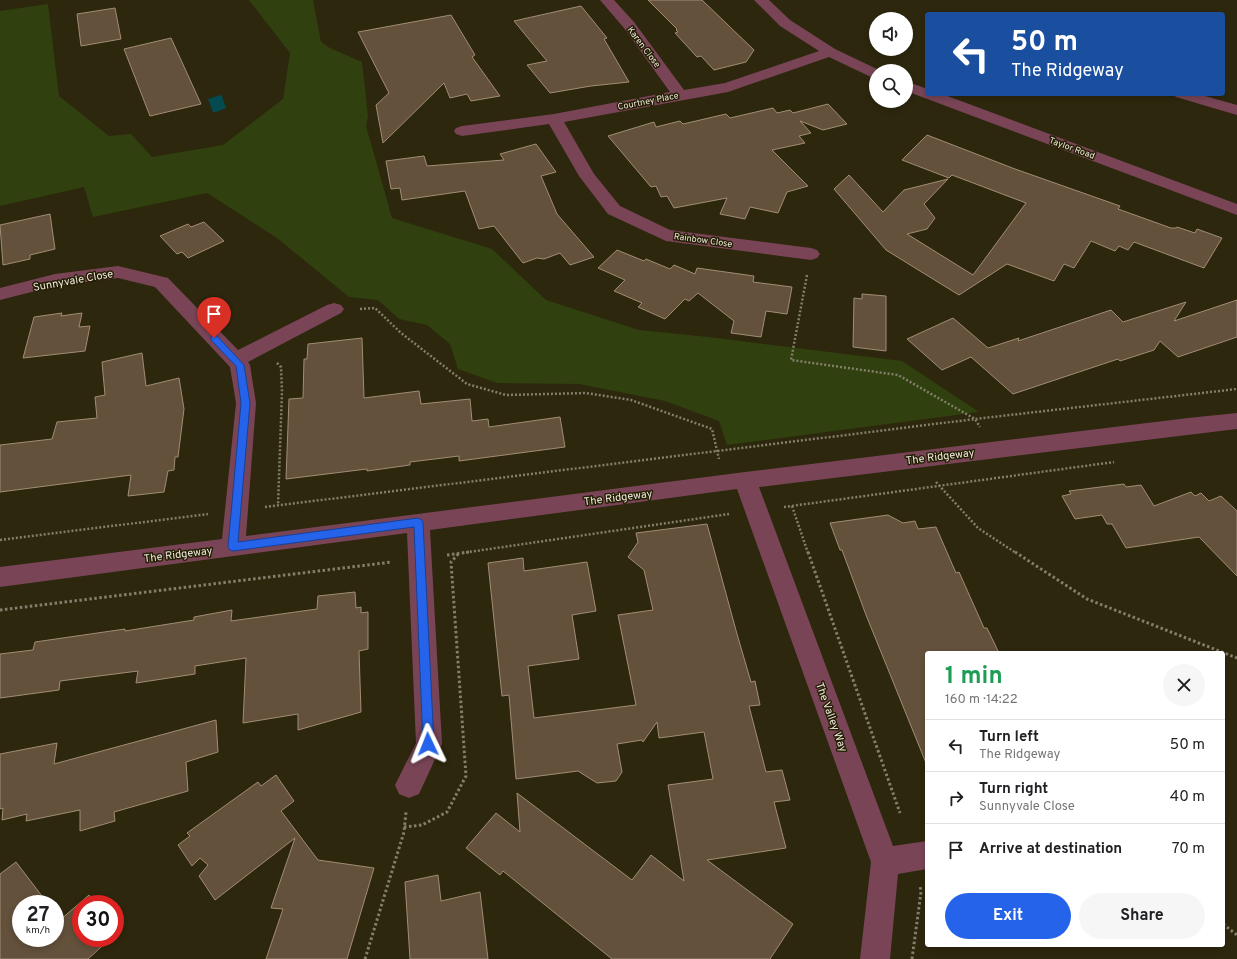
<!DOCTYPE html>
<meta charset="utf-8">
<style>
body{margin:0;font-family:Overpass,sans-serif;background:#f6f6f6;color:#202124;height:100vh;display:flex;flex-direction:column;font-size:15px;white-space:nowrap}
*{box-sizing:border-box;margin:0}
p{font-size:13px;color:#757577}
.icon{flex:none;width:22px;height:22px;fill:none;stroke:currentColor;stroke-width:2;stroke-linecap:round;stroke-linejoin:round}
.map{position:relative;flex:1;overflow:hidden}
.drawer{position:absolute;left:925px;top:651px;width:300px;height:296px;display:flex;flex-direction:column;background:#fff;border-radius:4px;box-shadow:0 2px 6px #0003}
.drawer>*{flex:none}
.banner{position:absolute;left:925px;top:12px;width:300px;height:84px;border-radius:4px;box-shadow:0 2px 6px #0003;background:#1a4fa0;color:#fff;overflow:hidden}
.tools{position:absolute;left:869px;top:12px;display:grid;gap:8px}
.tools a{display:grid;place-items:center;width:44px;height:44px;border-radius:50%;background:#fff;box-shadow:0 2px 6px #0003;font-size:20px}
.speed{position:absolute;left:12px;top:895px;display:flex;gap:8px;font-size:20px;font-weight:700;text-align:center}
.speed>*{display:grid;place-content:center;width:52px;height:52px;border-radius:50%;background:#fff;box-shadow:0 2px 6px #0003;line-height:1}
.speed small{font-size:10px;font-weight:400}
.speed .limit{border:6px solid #d22;background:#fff;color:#111}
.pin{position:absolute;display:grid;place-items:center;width:34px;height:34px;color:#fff;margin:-41px -17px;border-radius:50% 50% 50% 0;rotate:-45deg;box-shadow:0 0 4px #0007}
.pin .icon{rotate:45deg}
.me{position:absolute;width:44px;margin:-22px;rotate:358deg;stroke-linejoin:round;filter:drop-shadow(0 0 3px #0008)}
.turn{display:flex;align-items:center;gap:14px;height:84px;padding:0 20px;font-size:18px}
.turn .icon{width:52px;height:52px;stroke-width:2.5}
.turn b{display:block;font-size:28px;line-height:34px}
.round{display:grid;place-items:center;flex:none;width:42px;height:42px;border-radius:21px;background:#f6f6f6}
.head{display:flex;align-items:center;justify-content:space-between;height:68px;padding:0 20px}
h1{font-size:24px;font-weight:700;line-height:30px;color:#1e9e55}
.button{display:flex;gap:8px;margin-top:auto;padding:8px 20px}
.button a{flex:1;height:46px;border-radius:24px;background:#2563eb;color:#fff;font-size:16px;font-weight:700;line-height:46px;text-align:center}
.button a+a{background:#f6f6f6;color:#202124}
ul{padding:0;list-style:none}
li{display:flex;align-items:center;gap:12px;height:52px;padding:0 20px;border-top:1px solid #e0e0e0}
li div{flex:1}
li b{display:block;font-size:15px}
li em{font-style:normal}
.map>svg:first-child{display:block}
.green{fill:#30400e}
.water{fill:#034b50}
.building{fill:#63513c;stroke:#a18d76}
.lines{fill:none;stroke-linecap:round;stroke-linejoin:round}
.path-far1{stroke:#837f6a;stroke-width:2.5;stroke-dasharray:2 2;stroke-linecap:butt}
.path{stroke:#837f6a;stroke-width:3;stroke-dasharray:2.5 2.5;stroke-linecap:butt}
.minor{fill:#794556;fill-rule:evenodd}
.route{fill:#2563eb;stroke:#184099}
.labels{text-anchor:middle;stroke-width:3;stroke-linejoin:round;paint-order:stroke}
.far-street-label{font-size:9px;fill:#edeadb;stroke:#241e05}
.street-label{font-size:11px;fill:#edeadb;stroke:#241e05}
</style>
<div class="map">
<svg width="1237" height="959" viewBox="0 0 1237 959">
<rect width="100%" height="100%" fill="#2d270e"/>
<path class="green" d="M249 0H313L321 42 330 48 362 62 368 116 366 126 392 218 492 249 546 300 639 330 708 337 902 361 979 412 727 445 719 421 665 401 579 384 497 383 458 369 450 344 427 325 399 319 378 300 349 297 277 238 207 193 93 217 84 187 0 206V11L48 4 59 96 109 136 131 134 152 157 223 145 283 99 290 53Z"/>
<path class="water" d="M220 95 222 96 226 108 216 112H213L208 99Z"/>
<path class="building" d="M648 0H702L754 50 746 62 714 70 701 56 697 57 675 33 678 32 676 30 677 29Z
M581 6 607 38 604 39 629 82 591 86 550 93 527 65 547 61 514 21Z
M115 8 121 39 81 46 77 14Z
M451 15 475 55 472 57 500 96 471 101 467 94 450 98 444 83 383 143 376 105 389 93 358 32Z
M171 38 201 104 150 116 124 49Z
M828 104 847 124 823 130 800 121 811 133 799 136 805 143 772 150 808 186 787 192 778 213 750 207 745 219 720 214 727 198 674 208 667 196 661 197 656 186 651 187 608 136 654 122 656 127 680 121 683 124 726 114 730 118 773 108 777 113 790 110 793 113Z
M927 135 1015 169 1120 206 1118 209 1171 228H1176L1177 227 1195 233 1197 229 1222 238 1204 268 1134 242 1128 250 1119 246 1115 251 1091 241 1074 268 1064 264 1054 281 1007 264 959 295 886 250 834 189 849 175 883 212 904 190 948 179 924 204 935 218 927 229 907 234 973 275 1026 203 952 175 949 178 902 160Z
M536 144 556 172 541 176 557 214 594 257 570 265 560 253 544 259 537 258 523 263 494 226 479 229 465 191 402 200 400 188 391 189 386 161 424 156 427 166 504 160 500 154Z
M50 214 55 249 30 255V259L3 265 0 225Z
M204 222 224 241 188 258 182 252 177 254 160 236 188 224 191 227Z
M617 250 644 261 646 259 670 269 674 265 695 274 697 268 754 276 753 282 792 287 787 314 766 311 761 337 731 333 734 321 698 293 689 301 685 299 665 319 638 307 642 303 614 291 625 280 598 268Z
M862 294 886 296V351L853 347 854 298 862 299Z
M1237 300V337L1178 357 1160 341 1154 350 1120 361 1118 359 1013 394 971 357 942 370 907 339 953 318 988 348 1019 338 1018 341 1111 310 1123 322 1186 302 1174 321Z
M62 313 61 316 82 313 79 327 90 326 85 351 23 358 34 317Z
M362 338 364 398 419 391 421 404 470 399 472 421 488 419 489 427 560 417 565 447 459 461V456L410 462V465L367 471V469L286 479 289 399 303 398 304 359H307L308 344Z
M142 353 146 386 179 378 184 409 178 457H175L174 470 168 471 164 492 128 496 131 475 0 492V445L52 439 57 422 97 418 95 397 105 395 102 362Z
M1124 484 1126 487 1141 485 1154 506 1191 492 1195 496 1201 493 1209 501 1221 496 1237 511V576L1199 537 1126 548 1112 524H1107L1102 515 1075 519 1062 496 1071 494 1069 491Z
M888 515 903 523 915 521 918 529 936 527 956 573 959 572 984 628H987L999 653H927L926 763 866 615 842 550H840L830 523Z
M707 524 737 634 751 682 755 681 760 705 749 706 766 772 782 770 790 800 774 802 786 848 707 860 793 924 770 959H612L503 871 500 875 466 848 496 813 520 832 517 793 632 880 651 855 684 881 668 785 713 779 704 732 659 738 657 722 643 742 642 740 617 744 622 772 616 781 597 783 578 771 516 779 509 695 502 696 488 563 523 558 524 571 587 562 596 611 572 615 579 659 528 666 534 718 636 705 618 615 653 610 644 570 628 557 638 542 636 533Z
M355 592 356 608 361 607V613L368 612V649L359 651 361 712 298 730V714L243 723 246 658 195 666V674L136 683 138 671 60 681 59 690 0 698V654L33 650 35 642 125 629V631L194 620V617L232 610 231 621 317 609 318 596Z
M216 720 218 752 186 762 188 791 114 812 115 821 80 831V810L26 821 27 814 2 820 3 808 0 809V754L57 743 54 764Z
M276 775 294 801 281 811 318 860 374 868 347 959H266L283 909 271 908 295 838 215 900 199 876 208 865 200 858 192 866 178 845 190 836 187 833 258 782 261 786Z
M16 862 48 904H21V938H55V914L60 920 89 895 96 904H81V938H111L88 959H0V874Z
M438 875 441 901 480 892 488 959H410L405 882Z"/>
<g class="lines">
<path class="path-far1" d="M807 275 791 360 898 375 975 419 980 427
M360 309 375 308 401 333 467 384 506 395 586 393 631 400 712 429 719 459
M277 363 281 367 282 392 278 505
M936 482 978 528 1016 553
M792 506 808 553
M265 507 975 419 1237 389
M784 507 1114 462
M0 540 208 514
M462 553 729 514"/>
<path class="path" d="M808 552 900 813
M1015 552 1087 599 1237 658
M447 555 469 552
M0 610 392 562
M404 827 422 825 447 812 466 776 451 562 459 553
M1223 924 1237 935
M365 959 404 832 406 812
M912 959 921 892 920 885"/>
<path class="minor" d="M600 0H614L634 22 684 90 725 83 819 51 780 26 754 0H769L790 20 835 49 881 71H876V79L871 77 829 57 728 92 564 122 594 174 620 206 670 230 811 248 817 250 820 254 817 258 811 260 666 241 608 214 579 176 549 124 462 136 456 134 454 131 456 128 462 126 554 114 670 92 624 28Z
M906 81 927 89V94H942L1237 204V215L906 91Z
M1173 94H1198L1237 105V115L1176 97Z
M118 266 168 278 238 350 327 305 334 303 341 305 344 309 341 313 248 362 250 365 256 403 246 536 745 472 1188 418 1237 413V429L759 487 893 846 927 841V869L898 874 890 959H860L871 862 737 489 430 530 442 744 419 794 409 798 399 794 395 785 416 743 407 533 0 587V567L222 539 236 403 230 367 155 287 118 278 55 286 0 300V288L55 274Z"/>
</g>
<path class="route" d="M214 335 217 336 244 365 250 403 238 542 418 518 422 520 423 522 434 744 432 748 428 749 425 748 423 744 414 527 233 551 230 550 228 547 241 403 236 366 211 340V336Z"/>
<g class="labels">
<g class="far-street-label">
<text transform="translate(644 47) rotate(53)" y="3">Karen Close</text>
<text transform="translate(648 101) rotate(-11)" y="3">Courtney Place</text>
<text transform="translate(1072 148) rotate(20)" y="3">Taylor Road</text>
<text transform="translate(703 240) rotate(8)" y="3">Rainbow Close</text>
</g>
<g class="street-label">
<text transform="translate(73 280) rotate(-10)" y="4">Sunnyvale Close</text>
<text transform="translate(940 456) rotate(-7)" y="4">The Ridgeway</text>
<text transform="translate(618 497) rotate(-7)" y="4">The Ridgeway</text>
<text transform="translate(178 554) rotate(-7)" y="4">The Ridgeway</text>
<text transform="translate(832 717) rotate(70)" y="4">The Valley Way</text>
</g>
</g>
</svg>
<div class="tools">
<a><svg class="icon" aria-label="sound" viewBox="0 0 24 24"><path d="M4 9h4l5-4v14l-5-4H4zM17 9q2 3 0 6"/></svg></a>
<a><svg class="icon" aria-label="search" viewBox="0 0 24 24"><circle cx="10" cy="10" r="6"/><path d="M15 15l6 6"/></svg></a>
</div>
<div class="speed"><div>27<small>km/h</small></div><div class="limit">30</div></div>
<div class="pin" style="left:214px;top:338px;background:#d93025"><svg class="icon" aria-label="arrive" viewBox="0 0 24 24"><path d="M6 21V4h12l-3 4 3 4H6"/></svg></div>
<svg class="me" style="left:428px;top:744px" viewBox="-20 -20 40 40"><path d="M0-17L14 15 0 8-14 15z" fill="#2563eb" stroke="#fff" stroke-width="4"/></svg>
<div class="banner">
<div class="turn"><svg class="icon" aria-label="left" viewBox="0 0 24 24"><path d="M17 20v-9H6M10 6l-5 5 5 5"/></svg><div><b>50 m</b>The Ridgeway</div></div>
</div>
<section class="drawer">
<div class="head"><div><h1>1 min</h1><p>160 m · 14:22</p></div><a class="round"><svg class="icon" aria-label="close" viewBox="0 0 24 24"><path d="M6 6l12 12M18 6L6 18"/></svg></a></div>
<ul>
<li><svg class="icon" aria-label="left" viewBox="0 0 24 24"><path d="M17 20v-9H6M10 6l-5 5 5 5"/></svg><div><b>Turn left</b><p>The Ridgeway</p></div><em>50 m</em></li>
<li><svg class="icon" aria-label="right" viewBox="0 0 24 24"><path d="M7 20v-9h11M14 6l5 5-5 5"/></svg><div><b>Turn right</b><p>Sunnyvale Close</p></div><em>40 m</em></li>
<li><svg class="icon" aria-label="arrive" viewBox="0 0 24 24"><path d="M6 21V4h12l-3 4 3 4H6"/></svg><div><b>Arrive at destination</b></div><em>70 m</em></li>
</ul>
<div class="button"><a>Exit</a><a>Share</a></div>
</section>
</div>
